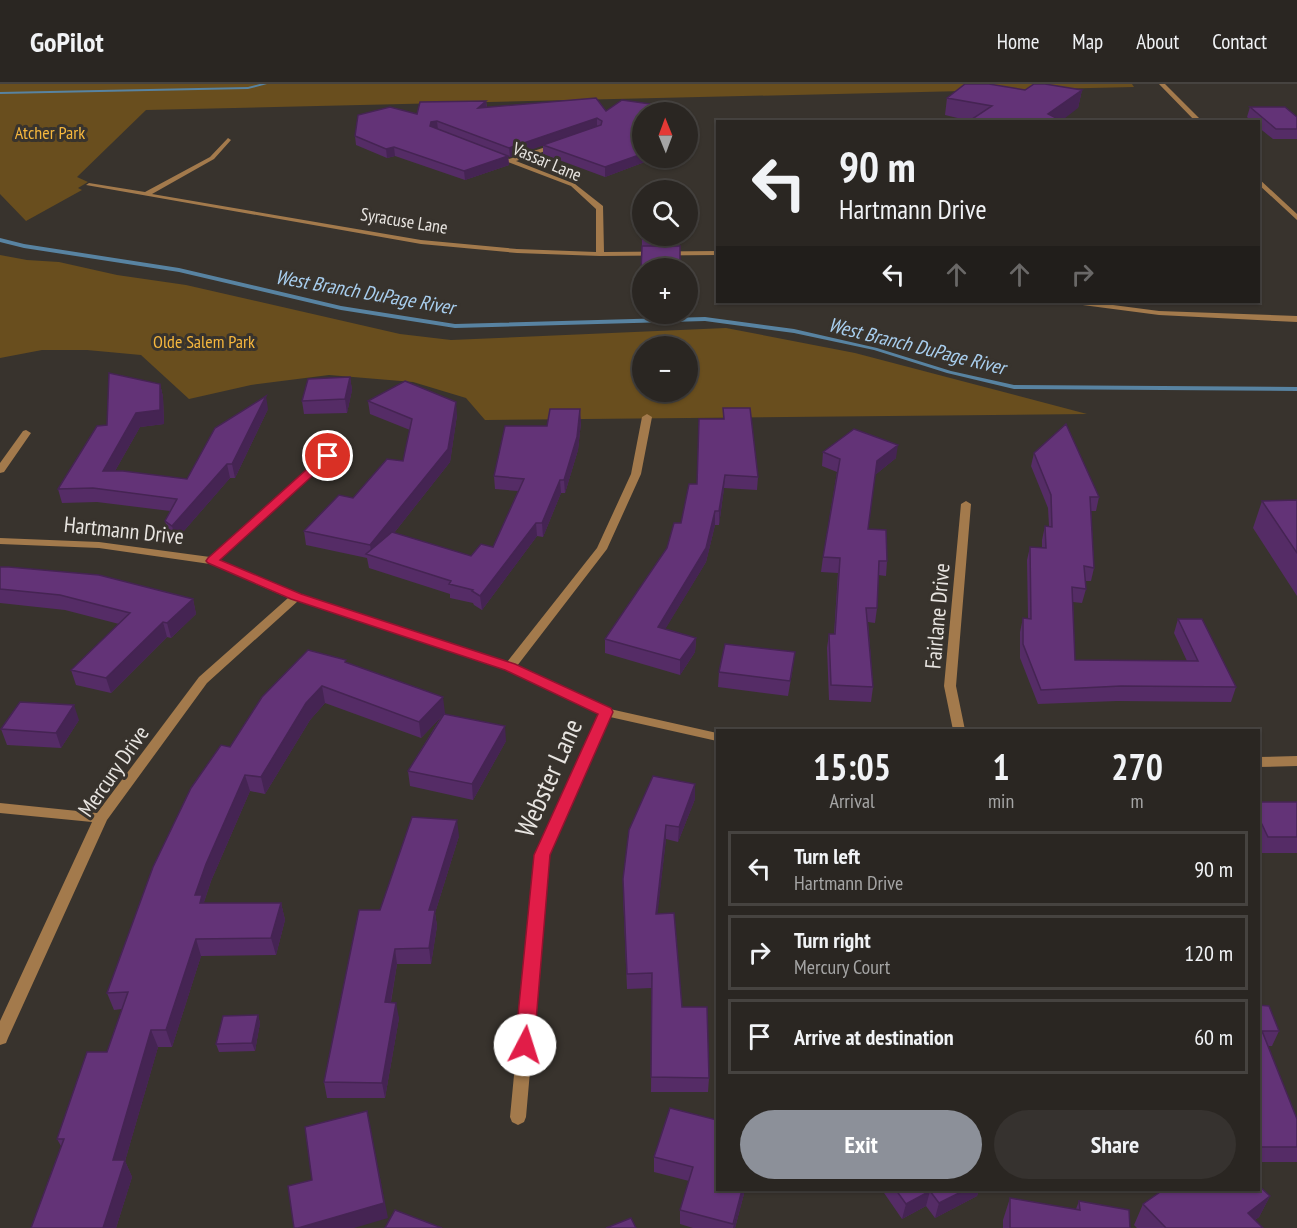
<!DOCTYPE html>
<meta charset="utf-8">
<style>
body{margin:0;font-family:"PT Sans Narrow",sans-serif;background:#36322f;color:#f1f3f6;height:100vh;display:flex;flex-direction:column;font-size:22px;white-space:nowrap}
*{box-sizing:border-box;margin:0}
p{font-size:20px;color:#a5a5a5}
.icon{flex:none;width:33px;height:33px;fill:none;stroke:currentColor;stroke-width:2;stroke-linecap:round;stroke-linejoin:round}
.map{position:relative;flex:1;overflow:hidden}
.panel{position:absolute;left:716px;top:645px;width:544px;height:462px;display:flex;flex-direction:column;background:#2a2622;border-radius:0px;box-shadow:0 2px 4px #0004,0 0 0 2px #464340}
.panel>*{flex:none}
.banner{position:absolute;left:716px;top:36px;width:544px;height:183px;border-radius:0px;box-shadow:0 2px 4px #0004,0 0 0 2px #464340;background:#2a2622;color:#f1f3f6;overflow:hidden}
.needle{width:39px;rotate:359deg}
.controls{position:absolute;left:632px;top:18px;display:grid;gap:12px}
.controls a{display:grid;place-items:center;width:66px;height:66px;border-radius:50%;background:#2a2622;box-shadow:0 2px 4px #0004,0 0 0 2px #464340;font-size:30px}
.pin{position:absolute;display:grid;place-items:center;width:51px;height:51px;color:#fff;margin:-26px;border:3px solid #fff;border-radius:50%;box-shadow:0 2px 6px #0007}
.me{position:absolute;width:66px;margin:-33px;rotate:5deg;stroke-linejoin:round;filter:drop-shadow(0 0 4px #0008)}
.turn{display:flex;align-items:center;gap:21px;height:126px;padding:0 24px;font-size:27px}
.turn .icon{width:78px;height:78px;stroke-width:2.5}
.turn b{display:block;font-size:42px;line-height:51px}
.lanes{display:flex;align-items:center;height:57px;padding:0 24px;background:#0003;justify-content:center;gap:30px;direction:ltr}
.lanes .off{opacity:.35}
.eta{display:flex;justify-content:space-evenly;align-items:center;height:102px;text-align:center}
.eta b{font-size:36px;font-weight:700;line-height:42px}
.action{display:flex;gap:12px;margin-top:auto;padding:12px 24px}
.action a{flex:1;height:69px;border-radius:36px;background:#8c9099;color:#fff;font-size:24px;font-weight:700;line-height:69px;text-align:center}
.action a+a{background:#36322f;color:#f1f3f6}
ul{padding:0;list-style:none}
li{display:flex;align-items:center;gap:18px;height:75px;margin:0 12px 9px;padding:0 12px;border:3px solid #464340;border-radius:0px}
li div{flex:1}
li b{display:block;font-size:22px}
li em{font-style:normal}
header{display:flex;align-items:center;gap:36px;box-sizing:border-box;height:84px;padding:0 30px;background:#2a2622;border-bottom:2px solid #464340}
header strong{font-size:28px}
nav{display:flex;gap:33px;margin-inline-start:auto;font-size:21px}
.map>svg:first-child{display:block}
.green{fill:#694e1e;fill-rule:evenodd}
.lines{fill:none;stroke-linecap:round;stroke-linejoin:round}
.stream{fill:#5883a1;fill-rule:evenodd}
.minor{fill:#a37a4c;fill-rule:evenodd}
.tertiary{fill:#a37a4c;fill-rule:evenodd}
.wall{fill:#552c66}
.shaded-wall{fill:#452453}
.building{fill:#633377;stroke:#452453;stroke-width:1.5}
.route{fill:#e11d48;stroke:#92132f;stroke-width:1.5}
.labels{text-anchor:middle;stroke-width:6;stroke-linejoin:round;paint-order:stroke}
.far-park-label{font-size:18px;fill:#f6b73d;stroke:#38332d}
.far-street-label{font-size:18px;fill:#e8e5e1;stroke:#38332d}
.far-water-label{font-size:20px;font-style:italic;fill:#a8ceee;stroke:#38332d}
.street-label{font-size:22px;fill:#e8e5e1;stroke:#38332d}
.near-street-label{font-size:27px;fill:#e8e5e1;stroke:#38332d}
</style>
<header>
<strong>GoPilot</strong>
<nav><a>Home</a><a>Map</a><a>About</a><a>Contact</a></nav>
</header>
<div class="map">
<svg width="1297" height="1144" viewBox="0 0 1297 1144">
<rect width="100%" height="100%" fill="#38332d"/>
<path class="green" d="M0 0H1132L1134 3 146 26 77 93 88 98 78 104 82 106 26 137 0 110Z
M0 171 27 176 59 178 117 191 186 201 400 250 451 256 726 244 855 269 1087 330 485 336 466 314 413 298 329 291 251 301 189 315 141 271 87 266H42L0 274ZM642 262H687V308H642Z"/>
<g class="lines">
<path class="stream" d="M260 0H267L248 5 0 10V8L248 3Z
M0 154 24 160 179 184 341 222 455 240 705 233 794 245 877 264 951 287 1014 301 1297 303V307L1014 305 947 289 874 266 794 249 705 237 455 244 341 226 179 188 24 164 0 158Z"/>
<path class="minor" d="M228 54 231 56 214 75 152 110 421 156 517 165 596 168V125L571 102 492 72 495 70 509 75 558 59 561 61 560 62 516 77 575 100 603 122 604 168 717 167V171L600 172 517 169 421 160 86 101 89 99 145 108 210 73Z
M1071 218H1090L1159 227 1297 232V238L1159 231 1075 220Z
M647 330 652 333 641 390 607 465 517 582 610 625 717 649V657L610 633 549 771 526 1033 524 1038 518 1041 512 1038 510 1033 535 771 599 630 506 586 298 517 207 599 107 736 8 954 6 959 0 961V937L92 738 0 729V719L97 729 199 593 288 514 210 480 99 464 0 460V454L99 458 210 473 326 370H332V374L219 476 300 511 507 578 597 464 631 390 642 333Z
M26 346 31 349 4 388 0 389V379L23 347Z
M966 417 971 420 956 602 965 646H953L944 602 961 420Z
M1297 672V682L1258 683V673Z"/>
<path class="tertiary" d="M1159 0H1165L1203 38H1196Z
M1258 94 1297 130V136L1258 100Z"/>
</g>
<path class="wall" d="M1025 6H1082L1078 24 970 37 945 31 947 14Z
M486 17 487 23 642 28 650 76 605 93 543 70V61L510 73 508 72 509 81 465 96 395 72 387 74 356 61 355 52 417 30Z
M1250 23 1297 33V55H1273L1258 43V38H1252L1247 33Z
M641 107 679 152 680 184H642V200H641L642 162Z
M350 293 352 306 347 329 304 330 302 317Z
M160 300 163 313 164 340 140 343 115 387 187 395 268 325 235 394H230L176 456 169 451 165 437 170 427 97 418 62 419 58 405 107 341Z
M368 317 457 331 450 378 394 449 471 472 493 463 518 407 495 405 494 392 547 342 581 338 578 366 565 409H561L543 453 537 452 482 526 474 521 473 519 450 514V510L369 484 367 474 306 461 304 447 353 414 403 377 410 346 370 330Z
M723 324 758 393 757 406 724 404 719 441H715L706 478 665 545 696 554 695 568 680 591 605 569V555L667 464 681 439 723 335Z
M823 368 896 374 875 391 868 445 887 477 886 492 878 491 877 524 875 539 868 538 873 603 871 618 829 616 827 564 829 550H834L838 489 821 488 823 473 837 388 822 382Z
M1034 369 1099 413 1096 427H1091L1094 484 1091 497H1085L1086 505 1082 519 1073 518 1075 576 1187 577 1174 549 1178 535 1236 603 1231 618 1117 617 1038 620 1020 574V548L1023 534H1028L1027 476 1030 463 1042 464V456L1045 442H1049L1048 424 1031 382Z
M1297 416V512L1253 444 1262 417Z
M0 483 193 515 196 530 171 554 167 553 111 609 76 601 71 586 119 540 65 526 0 519Z
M346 576V578L445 629V630L506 657 473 716 410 702 408 687 441 633 421 654 325 619 310 636 265 710 250 707 211 797 204 818V819H281L285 836 276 871 201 872 172 963H158L125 1077 132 1093 116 1144H31L61 1062 57 1055 107 968 122 925 114 926 107 909 230 663Z
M793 583 788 612 718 603 719 588Z
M79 636 61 664 7 661 1 645Z
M695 715 678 758 666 755 657 829 682 923 709 994 708 1008H651L652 904 627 905 623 810 629 746Z
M1258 718H1297V769H1262L1258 761Z
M459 752 435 829 437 842 431 880H397L391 918 399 934 385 1014H327L324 998 380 826Z
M1258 921 1279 947 1272 962H1268L1297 1035V1078H1258Z
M258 931 260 939 255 967 219 968 216 960Z
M670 1024 745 1106 735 1144H693L680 1140V1126L689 1097 654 1088V1073Z
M882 1106H979L977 1112 935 1134 926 1122 902 1135Z
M1270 1112 1259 1133 1255 1136 1263 1144H1137L1134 1141 1143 1120Z
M1010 1114 1076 1125 1079 1117 1130 1144H1003V1136Z"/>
<path class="shaded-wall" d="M1082 6 1078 24 1060 38 1048 30Z
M486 17 487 26 478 24Z
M597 34V43L510 73 509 64Z
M437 37 438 46 430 42 431 38Z
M394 63 395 72 387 74 386 65Z
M642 64V74H650V76L605 93V83Z
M508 72 509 81 465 96 464 87Z
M350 293 352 306 347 329 345 315Z
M160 300 163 313 164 340 140 343 107 401 103 387 136 329Z
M266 312 268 325 235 394 232 380Z
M456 318 457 331 450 378 375 473 372 472 370 461Z
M580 325 581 338 578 366 565 409 564 396Z
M898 361 896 374 875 391 877 377Z
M227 380 230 394 176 456 172 442Z
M725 391 724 404 719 441V427Z
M560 396 561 409 543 453 542 439Z
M715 427V441L706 478 658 557V543Z
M536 439 537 452 482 526 480 512Z
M193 515 196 530 171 554 167 539Z
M163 538 167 553 111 609 106 594Z
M696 554 695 568 680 591V576Z
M322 602 325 619 310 636 265 710 261 693 306 619Z
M443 613 445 629 421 654 419 638Z
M74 621 79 636 61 664 56 649Z
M505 642 506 657 473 716 472 700Z
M245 691 250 707 211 797 204 818 207 828 195 811 206 780Z
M695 700V715L678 758 679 743Z
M457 736 459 752 435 829 437 842 431 880 429 864V826Z
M666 741V755L656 844V830Z
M281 819 285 836 276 871 271 854Z
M196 855 201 872 172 963 166 946Z
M395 865 397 880 388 934 385 918Z
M396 919 399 934 385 1014 382 999Z
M258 931 260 939 255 967 252 959Z
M151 946 158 963 125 1077 132 1093 116 1144H103L113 1076Z
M367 1027 388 1134 354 1144H298Z
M742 1106H745L735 1144H733Z
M965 1106H979L977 1112 935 1134 939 1119Z
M930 1107 926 1122 902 1135 906 1120Z
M1270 1112 1259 1133 1244 1144 1248 1129Z"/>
<path class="building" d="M965 0H989L1025 6 1034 0H1045L1082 6 1048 30 1064 38H970L969 37 992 22 947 14Z
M596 14 606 27 622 16 665 22 668 28H642V64H641H642V70L605 83 543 61 601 41 602 37 597 34 509 64 437 37 431 38 430 42 508 72 464 87 394 63 386 65 355 52 358 31 390 23 417 30 420 18 486 17 478 24Z
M1250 23H1285L1297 33V45H1276Z
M641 107H642V152H679V154L642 155Z
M642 162H680V184H642V188H641Z
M109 289 160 300V326L136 329 103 387H123L187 395 215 344 266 312 232 380H227L172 442 165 437 177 415 93 404 58 405 97 342 107 341Z
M350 293 345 315 302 317 308 295Z
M405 297 456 318 448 365 370 461 304 447 339 411 353 414 387 375 403 377 412 335 368 317Z
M723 324H750L758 393 725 391 719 427H715L706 464 658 543 696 554 680 576 605 555 667 464 674 439H681L689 400H697L699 335H724Z
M550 325H580L577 353 564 396H560L542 439H536L480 512 472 507 473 506 449 500 451 497 366 470 392 448 471 472 481 460 493 463 524 395 494 392 505 342H547Z
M1066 340 1099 413H1090L1094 484 1084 482 1086 505 1072 503 1075 576 1198 577 1178 535H1202L1236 603 1121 602 1041 606 1023 560V534L1031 535 1030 463 1046 464 1045 442 1052 443 1051 411 1034 369Z
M854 345 898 361 877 377 868 445 886 446 887 477H879L877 524H866L873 603 831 601 829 550H835L840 474 823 473 840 375 823 368Z
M1297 416V469L1262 417Z
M0 483H9L99 491 193 515 167 539 163 538 106 594 71 586 130 529 60 511 0 505Z
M725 560 795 568 790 597 719 588Z
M308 566 346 576 345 578 443 613 419 638 322 602 306 619 261 693 245 691 206 780 195 811H202L200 819H281L271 854 196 855 166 946H151L113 1076H125L103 1144H31L64 1055H57L87 968H107L128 908 107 909 153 783 191 704 221 661 230 663 262 613Z
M20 618 74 621 56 649 1 645Z
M444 630 505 642 472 700 408 687Z
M653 692 695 700 679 743 666 741 656 830 674 829 682 923H707L709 994 651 993 652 889 627 890 623 795 629 746Z
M1258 718H1297V753H1268L1258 732Z
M412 733 457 736 429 826H435L429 864 395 865 385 918 396 919 382 999 324 998 359 826H380Z
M1258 921 1269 922 1279 947H1262L1297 1035V1063H1258Z
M258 931 252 959 216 960 223 932Z
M670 1024 717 1036V1106H742L733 1140 680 1126 693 1083 654 1073Z
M367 1027 384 1119 298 1144H294L288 1102 312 1096 305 1043Z
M1258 1101 1270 1112 1248 1129 1263 1144H1166L1143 1120 1163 1106H1258Z
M896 1106H965L939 1119 930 1107 906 1120Z
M1010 1114 1080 1126 1079 1117 1129 1126 1130 1144H1010Z
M395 1126 442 1144H385Z
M631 1134 636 1144H606Z"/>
<path class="route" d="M328 368 332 369V374L220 476 301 510 515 580 611 624 613 628 550 771 534 961 531 967 525 969 518 967 515 961 534 771 598 630 505 586 291 515 208 479 206 477 208 474 325 369Z"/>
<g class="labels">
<g class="far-park-label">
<text x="50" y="55">Atcher Park</text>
<text x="204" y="264">Olde Salem Park</text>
</g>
<g class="far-street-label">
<text transform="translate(547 78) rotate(23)" y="6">Vassar Lane</text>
<text transform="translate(404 137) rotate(9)" y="6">Syracuse Lane</text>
</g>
<g class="far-water-label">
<text transform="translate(365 208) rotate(10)" y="7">West Branch DuPage River</text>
<text transform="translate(917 262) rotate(14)" y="7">West Branch DuPage River</text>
</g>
<g class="street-label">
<text transform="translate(124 446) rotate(6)" y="8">Hartmann Drive</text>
<text transform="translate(937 532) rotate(-85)" y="8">Fairlane Drive</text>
<text transform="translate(113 687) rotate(-55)" y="8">Mercury Drive</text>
</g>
<g class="near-street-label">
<text transform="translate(549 694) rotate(-66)" y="9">Webster Lane</text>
</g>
</g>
</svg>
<div class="controls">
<a><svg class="needle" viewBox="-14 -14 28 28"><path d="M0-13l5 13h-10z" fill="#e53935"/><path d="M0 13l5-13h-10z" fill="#a5a5a5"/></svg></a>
<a><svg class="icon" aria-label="search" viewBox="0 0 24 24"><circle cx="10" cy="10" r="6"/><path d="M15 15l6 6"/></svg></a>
<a>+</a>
<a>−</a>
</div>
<div class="pin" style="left:328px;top:372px;background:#d93025"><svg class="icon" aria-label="arrive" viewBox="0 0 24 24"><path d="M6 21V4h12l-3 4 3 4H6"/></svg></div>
<svg class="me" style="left:525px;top:961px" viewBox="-20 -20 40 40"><circle r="19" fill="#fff"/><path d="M0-13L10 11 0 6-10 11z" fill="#e11d48"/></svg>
<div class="banner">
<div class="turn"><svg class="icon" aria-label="left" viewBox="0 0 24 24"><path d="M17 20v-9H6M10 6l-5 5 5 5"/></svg><div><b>90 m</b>Hartmann Drive</div></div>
<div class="lanes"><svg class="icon" aria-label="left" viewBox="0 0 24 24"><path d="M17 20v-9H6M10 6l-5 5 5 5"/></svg><svg class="icon off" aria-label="ahead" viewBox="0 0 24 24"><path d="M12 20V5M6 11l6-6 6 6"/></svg><svg class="icon off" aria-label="ahead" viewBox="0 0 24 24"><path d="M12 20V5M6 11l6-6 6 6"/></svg><svg class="icon off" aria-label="right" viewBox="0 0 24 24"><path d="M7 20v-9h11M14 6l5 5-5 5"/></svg></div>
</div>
<section class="panel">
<div class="eta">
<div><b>15:05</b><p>Arrival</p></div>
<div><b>1</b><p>min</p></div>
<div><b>270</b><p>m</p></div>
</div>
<ul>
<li><svg class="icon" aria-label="left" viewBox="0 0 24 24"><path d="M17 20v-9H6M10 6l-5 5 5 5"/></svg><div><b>Turn left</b><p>Hartmann Drive</p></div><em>90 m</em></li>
<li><svg class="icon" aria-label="right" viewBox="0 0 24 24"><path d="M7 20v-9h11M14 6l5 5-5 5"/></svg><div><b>Turn right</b><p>Mercury Court</p></div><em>120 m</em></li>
<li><svg class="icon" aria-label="arrive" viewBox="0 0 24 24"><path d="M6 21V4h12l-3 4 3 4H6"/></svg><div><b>Arrive at destination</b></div><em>60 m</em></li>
</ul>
<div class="action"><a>Exit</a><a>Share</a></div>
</section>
</div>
